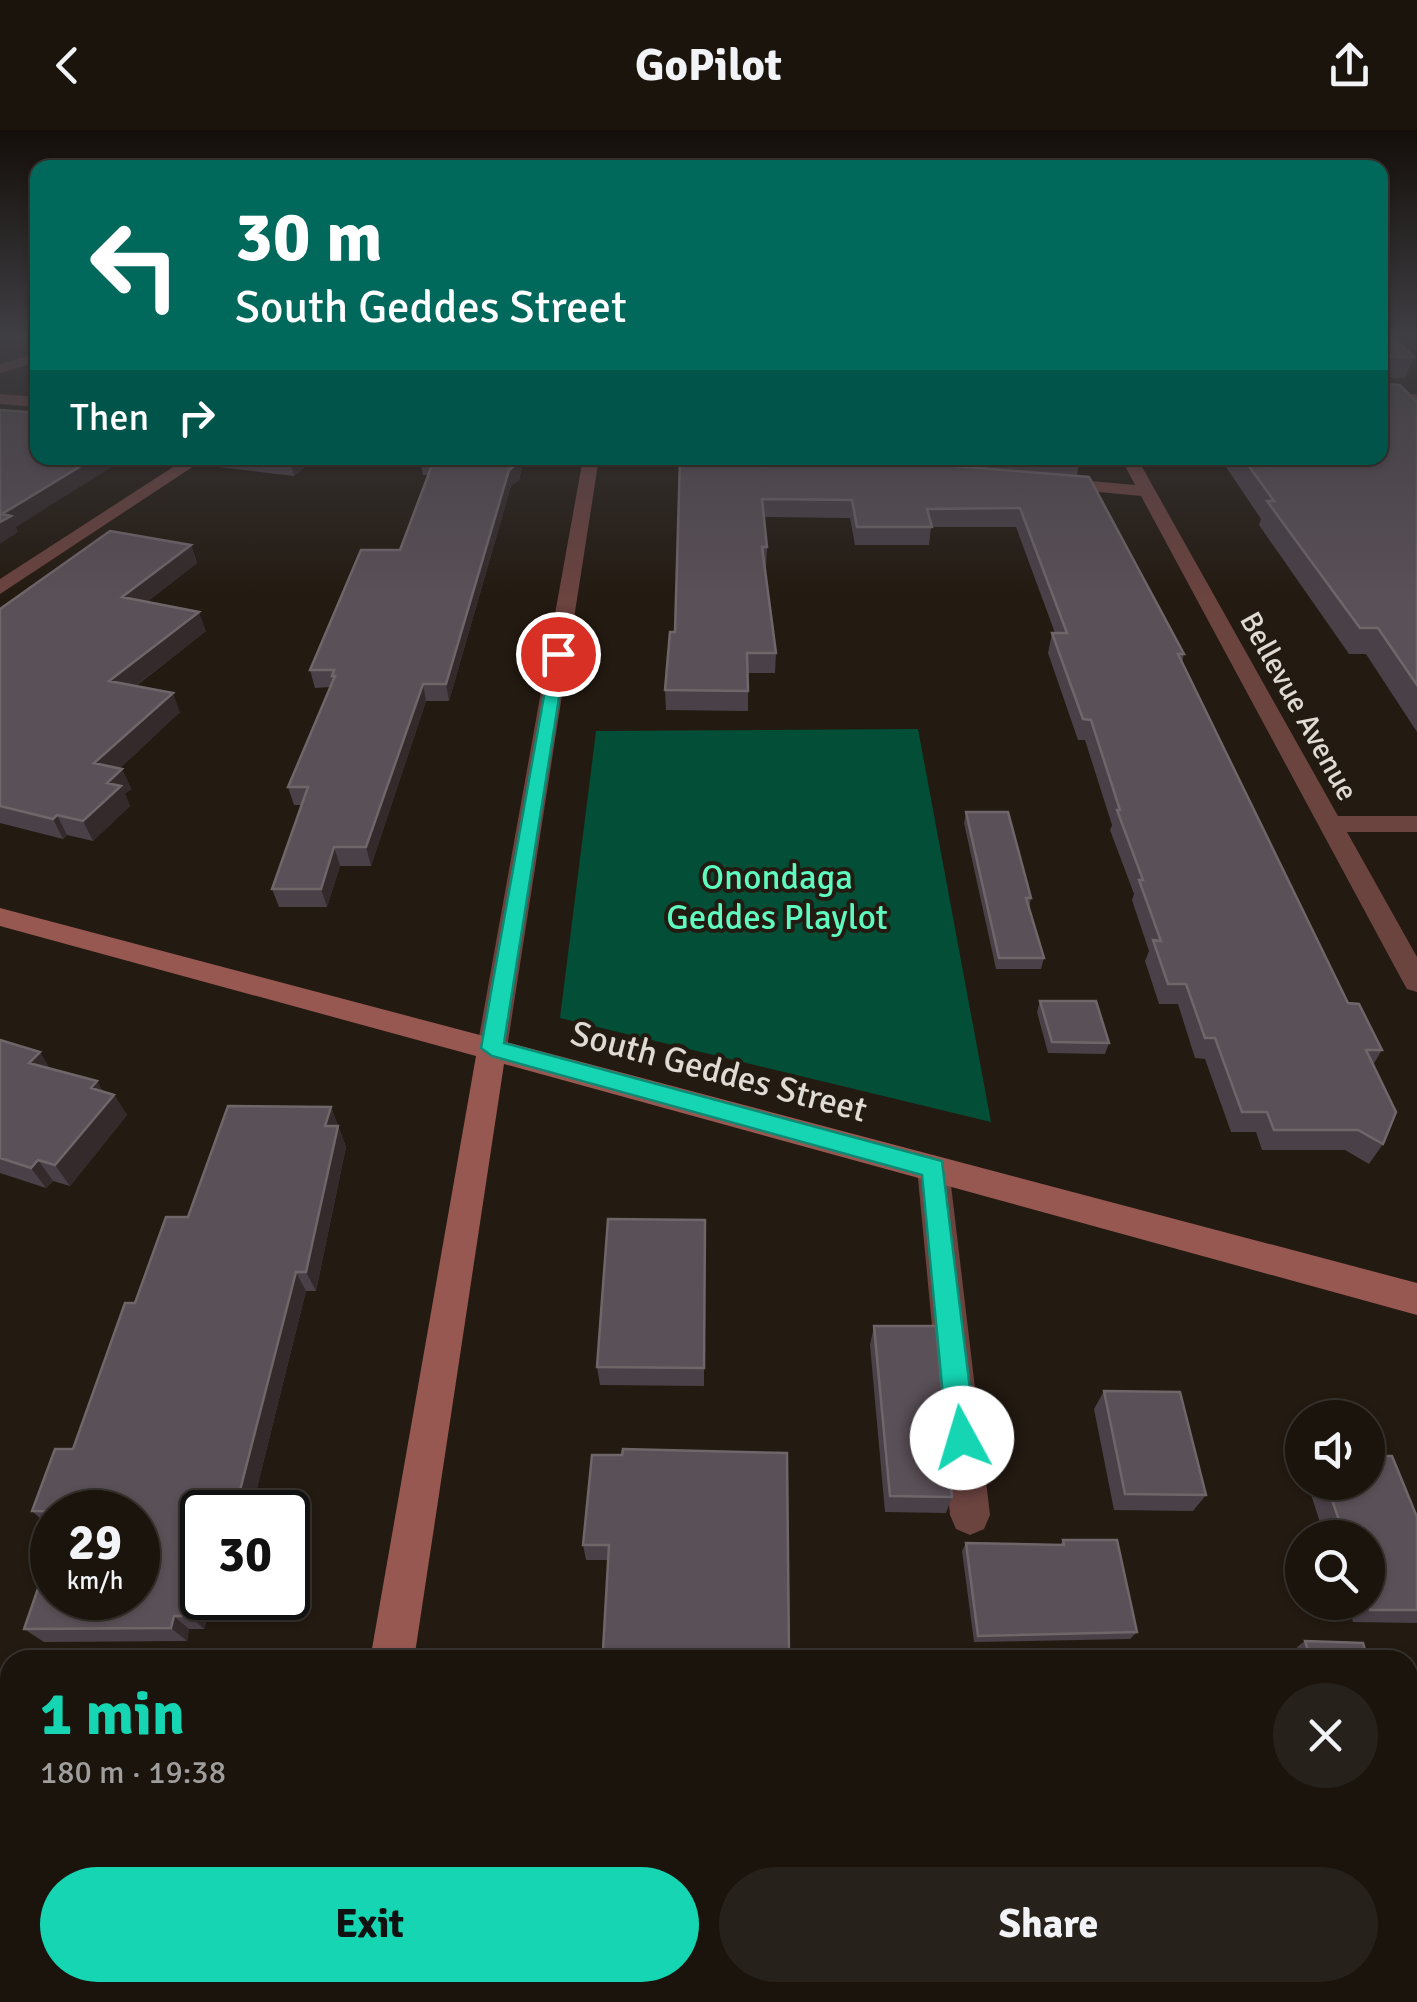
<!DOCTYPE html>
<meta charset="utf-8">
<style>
body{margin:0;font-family:Signika,sans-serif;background:#27211b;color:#f1f3f6;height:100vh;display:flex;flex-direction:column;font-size:38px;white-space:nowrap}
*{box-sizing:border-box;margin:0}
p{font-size:32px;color:#9f9e9d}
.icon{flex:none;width:55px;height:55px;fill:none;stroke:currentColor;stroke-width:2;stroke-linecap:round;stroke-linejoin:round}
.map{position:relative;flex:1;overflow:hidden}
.drawer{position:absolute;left:0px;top:1520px;width:1418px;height:352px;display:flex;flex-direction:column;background:#1a140d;border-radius:30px 30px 0 0;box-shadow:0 2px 8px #0004,0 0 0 2px #38332e}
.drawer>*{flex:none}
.hud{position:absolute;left:30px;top:30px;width:1358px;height:305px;border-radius:20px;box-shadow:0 2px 8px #0004,0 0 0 2px #38332e;background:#00695c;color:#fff;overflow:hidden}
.tools{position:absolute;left:1285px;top:1270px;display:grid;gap:20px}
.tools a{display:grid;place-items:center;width:100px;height:100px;border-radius:50%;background:#1a140d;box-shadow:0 2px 8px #0004,0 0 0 2px #38332e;font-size:50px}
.speed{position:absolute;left:30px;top:1360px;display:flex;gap:20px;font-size:50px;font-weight:700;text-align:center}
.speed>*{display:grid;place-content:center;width:130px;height:130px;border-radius:50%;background:#1a140d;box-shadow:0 2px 8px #0004,0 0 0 2px #38332e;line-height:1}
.speed small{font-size:25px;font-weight:400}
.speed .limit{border:5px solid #111;border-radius:15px;background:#fff;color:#111}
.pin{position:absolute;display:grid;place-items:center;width:85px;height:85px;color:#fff;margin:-42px;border:5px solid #fff;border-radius:50%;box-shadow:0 2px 10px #0007}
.me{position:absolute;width:110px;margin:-55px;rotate:354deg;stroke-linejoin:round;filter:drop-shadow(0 0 8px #0008)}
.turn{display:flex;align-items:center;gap:35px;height:210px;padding:0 40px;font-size:45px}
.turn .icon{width:130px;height:130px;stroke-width:2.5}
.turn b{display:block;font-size:70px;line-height:85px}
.then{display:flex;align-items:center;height:95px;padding:0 40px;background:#0003;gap:20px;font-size:38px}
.round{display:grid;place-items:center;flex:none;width:105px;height:105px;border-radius:52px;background:#27211b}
.overview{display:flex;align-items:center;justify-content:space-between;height:170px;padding:0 40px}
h1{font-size:60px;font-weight:800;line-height:75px;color:#15d5b3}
.button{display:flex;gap:20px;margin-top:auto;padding:20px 40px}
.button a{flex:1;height:115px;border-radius:60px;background:#15d5b3;color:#111;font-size:40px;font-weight:800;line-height:115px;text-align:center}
.button a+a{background:#27211b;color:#f1f3f6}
header{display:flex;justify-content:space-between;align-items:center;height:130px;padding:0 40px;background:#1a140d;font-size:45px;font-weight:800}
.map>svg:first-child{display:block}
.green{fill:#034e36}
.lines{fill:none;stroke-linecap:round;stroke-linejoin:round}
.minor{fill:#6b433f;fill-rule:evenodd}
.tertiary{fill:#6b433f;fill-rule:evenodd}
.secondary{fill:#985852;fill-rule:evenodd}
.wall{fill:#4a4048}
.shaded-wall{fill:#342a2b}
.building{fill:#5a5057;stroke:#6f666a;stroke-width:2.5}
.route{fill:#15d5b3;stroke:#0e8a74;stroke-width:2.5}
.labels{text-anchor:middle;stroke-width:8;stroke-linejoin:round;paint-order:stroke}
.far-street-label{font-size:30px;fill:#e0dad4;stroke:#231a11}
.park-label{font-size:35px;fill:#5efabf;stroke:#231a11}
.street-label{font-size:35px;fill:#e0dad4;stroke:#231a11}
</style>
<header><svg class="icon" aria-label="back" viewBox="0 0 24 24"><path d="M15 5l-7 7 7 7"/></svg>GoPilot<svg class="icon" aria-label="share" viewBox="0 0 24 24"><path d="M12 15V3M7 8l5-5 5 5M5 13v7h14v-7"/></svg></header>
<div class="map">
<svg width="1417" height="1872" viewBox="0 0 1417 1872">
<rect width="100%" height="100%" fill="#231a11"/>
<path class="green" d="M918 599 991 992 560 888 596 601Z"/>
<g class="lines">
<path class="minor" d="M38 223V232L0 243V234Z
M0 264 38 267V277L0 274Z
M1380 264H1417V274H1380Z
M187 328H206L0 464V449Z
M1121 328H1137L1338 686H1417V702H1347L1417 827V862L1407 859 1403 852 1141 366 1057 358 1048 353 1057 348 1135 355Z
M933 1025 944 1029 949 1038 990 1385 984 1399 970 1405 956 1399 950 1385 917 1038 922 1029Z"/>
<path class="tertiary" d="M583 328H599L507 918 502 926 492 929 482 926 477 918Z"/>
<path class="secondary" d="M0 778 1417 1153V1185L504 934 414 1530H370L476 926 0 796Z
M313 1862H363L361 1872H311Z"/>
</g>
<path class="wall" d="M1380 206 1414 227 1405 248H1386V254L1417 272V602L1366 524H1349L1259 395 1261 389 1220 328H1380Z
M200 328H315L294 346 202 335Z
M422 328H524L519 350 511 356 449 571H426L371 736H340L327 777H279L272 759 302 675H294L288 657 330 557 315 558 310 540 400 420 428 345H423L420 329Z
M680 328H1080L1077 346 1184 524 1182 532 1348 873 1382 920 1373 935 1383 1014 1369 1034 1345 1020H1262L1256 1002H1231L1205 929 1195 928 1178 874H1159L1145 831 1149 821 1132 770 1134 764 1110 700 1112 695 1085 610H1078L1048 523 1052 503H1055L1016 397H931L929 415H855L850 388 764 387 767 417 766 436H764L776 523 775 543H748V581L666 580 665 560 675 502Z
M191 415 197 433 147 472 206 501 136 556 180 582 119 639H122L131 659 125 664 130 676 93 711 67 705 63 709 0 693V479Z
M966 682 1031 768 1029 778 1044 828 1041 839H996L964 693Z
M1040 871 1109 913 1105 924 1048 923 1037 882Z
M0 910 51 939 103 962 114 965 127 985 70 1056 53 1051 46 1058 0 1043Z
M331 977 346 1017 316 1161H306L251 1382H202V1468H213L204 1499H189L187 1511 44 1512 24 1499 138 1382H52V1397H50L32 1381 73 1319 135 1173 188 1087Z
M705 1090 704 1256 600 1255 597 1237Z
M874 1196 952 1367 946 1383 885 1382 870 1215Z
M1104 1261 1206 1365 1193 1381 1114 1380 1094 1279Z
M592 1325 789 1525 603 1520 608 1430H586L583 1415Z
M1307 1352H1368L1417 1387V1493L1353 1492 1347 1472H1368V1408H1325Z
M1063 1410 1137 1502 1130 1509 974 1512 962 1421 966 1413 1060 1415Z
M1305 1511 1368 1530H1300L1297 1517Z
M0 1678H10V1827H0Z"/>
<path class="shaded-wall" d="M94 328H126L16 397 18 402 0 414V392L2 384Z
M294 328H315L294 346 290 330Z
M518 328H524L519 350 511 356 449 571 446 554 509 340Z
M191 415 197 433 129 486 122 467Z
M199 482 206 501 117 570 109 551Z
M423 554 426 571 371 736 366 717Z
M173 563 180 582 104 653 94 633Z
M122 639 131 659 125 664 130 676 93 711 83 691 107 653Z
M57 685 67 705 63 709 53 689Z
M334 717 340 736 327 777 321 759Z
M40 922 53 943 29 933Z
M97 951 109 971 114 965 127 985 70 1056 55 1035 91 958Z
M331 977 346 1017 316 1161 306 1142 325 996Z
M38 1030 53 1051 46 1058 31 1038Z
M296 1142 306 1161 251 1382H236L235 1380Z
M202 1440V1468H213L204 1499 190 1486Z
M174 1486 189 1499 187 1511 171 1498Z"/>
<path class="building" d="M1380 206H1392L1414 227 1380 226Z
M1380 236 1385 241 1386 254 1400 255 1417 272V555L1378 498H1360L1267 371H1274L1243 328H1380Z
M0 280 38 283V328H94L2 384 11 386 0 392Z
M266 328H294L290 330Z
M422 328H518L517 334 509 340 446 554H423L366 717H334L321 759H272L308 657H288L335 546H332L334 540H310L361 420H400L434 330 420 329Z
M680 328H857L1089 347 1184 524H1178L1348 873 1359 874 1382 920H1366L1396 982 1383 1014 1358 1000H1274L1267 982H1242L1215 908H1205L1186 854H1168L1153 810 1161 811 1139 750H1143L1117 680H1120L1091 590 1083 589 1052 503H1067L1020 378 927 379 932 397H857L852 370 762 369 767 417H762L776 523H747L748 561 665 560 670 502H675Z
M110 401 191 415 122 467 199 482 109 551 173 563 94 633 122 639 107 653 121 656 83 691 57 685 53 689 0 676V479Z
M966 682H1008L1031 768H1026L1044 828H999Z
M1040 871H1096L1109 913 1052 912Z
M0 910 40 922 29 933 97 951 91 958 114 965 55 1035 38 1030 31 1038 0 1028Z
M228 976 331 977 325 996H338L306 1142H296L235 1380 202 1382V1440L190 1486H174L171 1498 24 1499 52 1418V1468H138V1382L32 1381 55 1319H73L125 1173H135L166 1087H188Z
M608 1089 705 1090 704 1238 597 1237Z
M874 1196H936L952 1367 890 1366Z
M1104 1261 1180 1262 1206 1365 1125 1364Z
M623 1319 787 1323 789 1525H807L808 1530H578L579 1521 603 1520 609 1415H583L592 1325H622Z
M1368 1326H1392L1417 1387V1480H1370L1368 1472V1408H1345L1326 1352H1368Z
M1063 1410H1117L1137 1502 978 1506 966 1413 1064 1415Z
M1305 1511 1363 1513 1368 1530H1311Z
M0 1678H10V1822H0Z
M579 1862H772V1872H579Z"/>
<linearGradient id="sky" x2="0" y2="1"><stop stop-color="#130e09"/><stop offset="0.44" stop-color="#3f3e43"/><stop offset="1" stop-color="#3f3e43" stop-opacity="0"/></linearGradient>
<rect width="1417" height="468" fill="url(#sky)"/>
<path class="route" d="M552 521 566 524 504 913 942 1031 976 1308 972 1318 962 1322 952 1318 947 1308 922 1045 492 926 481 918Z"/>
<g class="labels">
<g class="far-street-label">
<text transform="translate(1299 576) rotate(61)" y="10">Bellevue Avenue</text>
</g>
<g class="park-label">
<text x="777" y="759">Onondaga<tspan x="777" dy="40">Geddes Playlot</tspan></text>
</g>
<g class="street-label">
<text transform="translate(719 941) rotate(15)" y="12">South Geddes Street</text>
</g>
</g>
</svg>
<div class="tools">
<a><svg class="icon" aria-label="sound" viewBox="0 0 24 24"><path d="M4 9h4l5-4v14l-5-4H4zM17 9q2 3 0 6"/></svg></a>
<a><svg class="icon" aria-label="search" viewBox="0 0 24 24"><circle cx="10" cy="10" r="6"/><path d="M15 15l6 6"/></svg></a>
</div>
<div class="speed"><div>29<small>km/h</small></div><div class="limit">30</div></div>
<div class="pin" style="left:558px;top:524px;background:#d93025"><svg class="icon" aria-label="arrive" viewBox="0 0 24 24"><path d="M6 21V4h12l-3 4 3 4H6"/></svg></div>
<svg class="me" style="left:962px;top:1308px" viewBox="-20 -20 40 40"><circle r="19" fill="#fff"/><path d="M0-13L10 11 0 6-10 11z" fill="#15d5b3"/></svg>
<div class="hud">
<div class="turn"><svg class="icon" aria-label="left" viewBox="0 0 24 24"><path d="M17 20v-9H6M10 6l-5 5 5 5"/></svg><div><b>30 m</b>South Geddes Street</div></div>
<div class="then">Then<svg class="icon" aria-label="right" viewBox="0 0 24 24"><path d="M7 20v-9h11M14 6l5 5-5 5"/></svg></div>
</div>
<section class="drawer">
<div class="overview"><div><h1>1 min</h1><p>180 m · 19:38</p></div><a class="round"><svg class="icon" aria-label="close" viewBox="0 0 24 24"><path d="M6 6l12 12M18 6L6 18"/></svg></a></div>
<div class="button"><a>Exit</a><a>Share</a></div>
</section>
</div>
